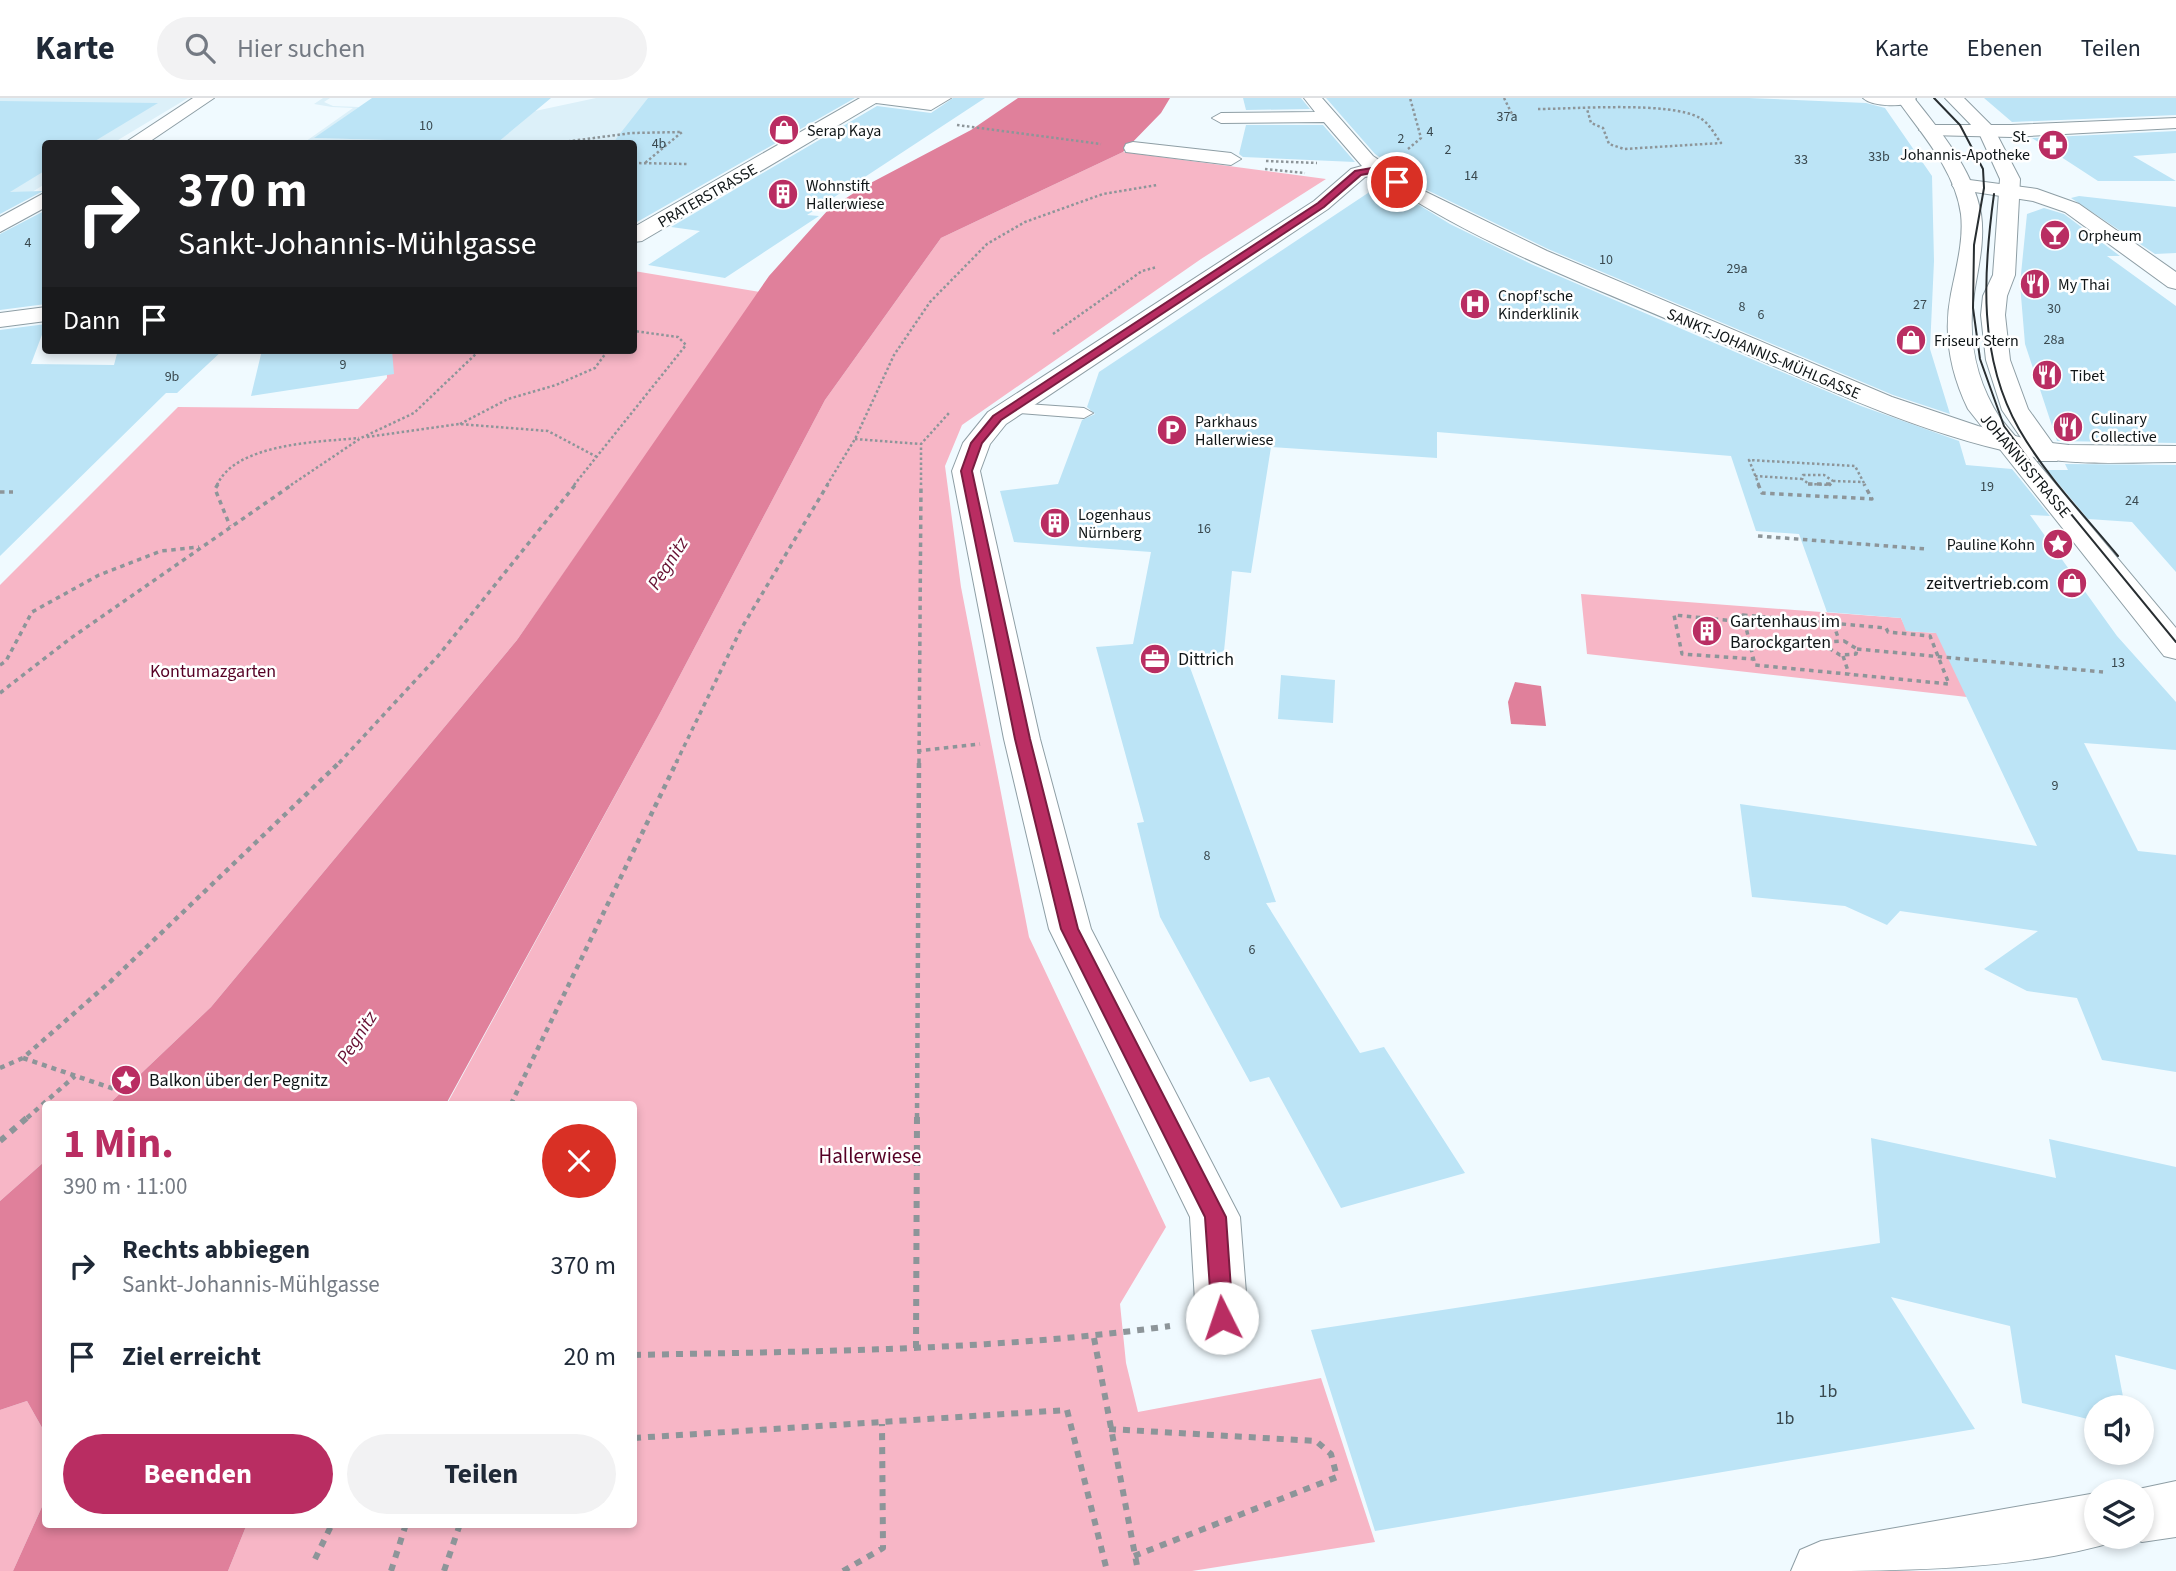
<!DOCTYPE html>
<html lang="de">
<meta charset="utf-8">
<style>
body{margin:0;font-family:"Source Sans 3",sans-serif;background:#f2f2f3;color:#1f2937;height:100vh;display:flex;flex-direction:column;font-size:26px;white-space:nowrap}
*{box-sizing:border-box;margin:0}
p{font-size:23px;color:#747a83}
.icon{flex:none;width:38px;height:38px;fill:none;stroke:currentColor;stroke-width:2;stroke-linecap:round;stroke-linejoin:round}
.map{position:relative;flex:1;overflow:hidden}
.sheet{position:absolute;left:42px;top:1003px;width:595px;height:427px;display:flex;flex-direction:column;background:#fff;border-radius:7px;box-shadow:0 4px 10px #0003}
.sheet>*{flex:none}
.hud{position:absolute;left:42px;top:42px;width:595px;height:214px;border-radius:7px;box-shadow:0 4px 10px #0003;background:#202124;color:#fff;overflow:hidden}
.buttons{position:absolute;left:2084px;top:1297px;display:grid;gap:14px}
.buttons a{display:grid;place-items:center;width:70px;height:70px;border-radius:50%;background:#fff;box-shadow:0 4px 10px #0003;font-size:35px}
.pin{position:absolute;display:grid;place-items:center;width:60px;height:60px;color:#fff;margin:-30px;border:4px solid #fff;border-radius:50%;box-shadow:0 2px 7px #0007}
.me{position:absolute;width:77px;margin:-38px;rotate:356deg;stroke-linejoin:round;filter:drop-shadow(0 0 5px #0008)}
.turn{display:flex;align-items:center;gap:24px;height:147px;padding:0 21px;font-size:32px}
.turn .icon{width:91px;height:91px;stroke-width:2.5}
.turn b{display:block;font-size:49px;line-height:60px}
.then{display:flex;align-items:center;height:66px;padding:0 21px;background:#0003;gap:14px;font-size:26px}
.round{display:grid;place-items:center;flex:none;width:74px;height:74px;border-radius:37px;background:#f2f2f3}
.overview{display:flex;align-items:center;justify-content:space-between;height:119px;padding:0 21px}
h1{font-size:42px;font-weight:700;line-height:52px;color:#b92d62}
.primary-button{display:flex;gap:14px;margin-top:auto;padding:14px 21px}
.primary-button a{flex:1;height:80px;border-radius:42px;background:#b92d62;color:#fff;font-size:28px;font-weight:700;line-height:80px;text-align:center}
.primary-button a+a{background:#f2f2f3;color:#1f2937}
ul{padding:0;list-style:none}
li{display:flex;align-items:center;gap:21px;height:91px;padding:0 21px}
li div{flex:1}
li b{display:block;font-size:26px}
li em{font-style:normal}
header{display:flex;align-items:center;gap:42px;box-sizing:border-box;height:98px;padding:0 35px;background:#fff;border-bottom:2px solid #e0e1e3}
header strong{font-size:33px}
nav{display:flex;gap:38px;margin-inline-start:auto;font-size:24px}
.search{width:490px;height:63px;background:#f2f2f3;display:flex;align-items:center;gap:18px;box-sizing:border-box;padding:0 24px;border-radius:38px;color:#747a83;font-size:26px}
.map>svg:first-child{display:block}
.built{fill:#dcf0f9}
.green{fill:#f7b6c6}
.water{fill:#e0809b}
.building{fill:#bce4f6}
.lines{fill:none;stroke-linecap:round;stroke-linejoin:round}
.lane-casing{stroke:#8e9ea5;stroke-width:2}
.street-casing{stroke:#8e9ea5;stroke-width:2}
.secondary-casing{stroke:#8e9ea5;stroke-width:2}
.path-far3{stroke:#8d9599;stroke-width:2.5;stroke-dasharray:2.5 2.5;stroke-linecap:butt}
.path-far2{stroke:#8d9599;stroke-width:3.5;stroke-dasharray:4.5 4.5;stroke-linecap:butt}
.path-far1{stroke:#8d9599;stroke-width:4.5;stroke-dasharray:5 5;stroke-linecap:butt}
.path{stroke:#8d9599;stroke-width:6;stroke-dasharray:7 7;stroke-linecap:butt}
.lane{fill:#fff;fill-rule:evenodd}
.street{fill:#fff;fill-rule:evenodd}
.secondary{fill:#fff;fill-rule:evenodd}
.tram{stroke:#282e31;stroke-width:2}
.route{fill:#b92d62;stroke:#781d40;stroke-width:2}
.labels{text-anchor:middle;stroke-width:5;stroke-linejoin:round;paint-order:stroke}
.number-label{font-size:14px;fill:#3a494f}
.far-poi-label{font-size:16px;fill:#0f1517;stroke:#fff;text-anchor:start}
.far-street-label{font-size:16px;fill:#0f1517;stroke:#fff}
.poi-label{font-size:18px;fill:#0f1517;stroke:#fff;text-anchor:start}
.park-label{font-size:18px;fill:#560025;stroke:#fff}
.near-number-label{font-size:18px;fill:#3a494f}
.water-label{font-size:19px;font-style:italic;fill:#671133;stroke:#fff}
.near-park-label{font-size:21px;fill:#560025;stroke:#fff}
</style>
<header>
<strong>Karte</strong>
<div class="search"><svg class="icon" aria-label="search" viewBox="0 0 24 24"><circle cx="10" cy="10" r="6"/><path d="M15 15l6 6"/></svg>Hier suchen</div>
<nav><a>Karte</a><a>Ebenen</a><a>Teilen</a></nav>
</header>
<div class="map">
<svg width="2176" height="1473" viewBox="0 0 2176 1473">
<rect width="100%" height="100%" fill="#f0faff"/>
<path class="built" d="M0 0H188L113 45 46 46 45 86 0 114Z
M323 0H330L324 4 333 8 359 9 315 40 497 45 535 13 596 0H752L664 63H634V56H644L661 41H616L612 46H302L353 10 332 9 314 6Z"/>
<path class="green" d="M1123 54 1326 81 1201 161 962 327 945 368 961 489 1029 839 1166 1129 1120 1206 1126 1265 1138 1314 1321 1280 1375 1444 1192 1473H228L247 1426H634V1006H447L658 619 825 302 941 140Z
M634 173 760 194 517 542 211 909 109 1006H46L45 1063 0 1103V487L178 309 358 311 387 280 386 252H634Z
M1581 496 1901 520 1907 533 1951 536 1967 599 1587 556Z
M27 1303 45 1335V1402L13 1473H0V1312Z"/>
<path class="water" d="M1018 0H1170L1161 15 1123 54 941 140 825 302 658 619 446 1006H109L211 909 517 542 769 178 828 112 863 89 971 32Z
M1515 584 1541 588 1546 628 1511 626 1508 604Z
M45 1063V1335L27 1303 0 1312V1103Z
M45 1402 46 1426H247L228 1473H13Z"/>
<path class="building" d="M372 0H551L497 45 314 40Z
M648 0H855L637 124H634V46H612Z
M953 0H985L807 117 819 118 725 180 648 167 700 133 671 129 877 8 931 15Z
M1243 0H1301L1310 11 1246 12Z
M1326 0H1749L1866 5 1885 10 1932 78 1934 163 1930 251 1950 316 1893 297 1548 151 1425 91 1401 74 1411 67 1389 66 1375 56Z
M1984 0H2176V17L2012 24Z
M0 3 158 5 90 46H46V72L10 94 43 93 0 116Z
M1246 27H1323L1355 64 1243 59 1239 56Z
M2176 33V55L2133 58 2176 83H2098L2032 40Z
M1383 85 1450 126 1531 166 1861 308 1959 343 1966 367 2012 371 2050 418 2030 417 2117 538 2176 604V652L2084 645 2138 753 2176 757V974L2102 962 2077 900 2027 893 1984 871 2038 833 1900 813 1887 827 1845 808 1752 799 1740 706 2037 748 1936 535 1906 533 1901 520 1827 514 1799 436 1756 433 1731 358 1437 334V360L1271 349 1251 475 1232 473 1224 553 1188 564 1276 804 1266 805 1360 955 1384 949 1465 1075 1341 1110 1269 979 1250 984 1160 819 1137 725 1144 724 1096 549 1133 546 1151 454 1014 444 1000 393 1058 386 1082 322 1095 316 1087 309 1099 274Z
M2079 98 2176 109V155L2155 156 2071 100Z
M2044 110 2064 116 2120 158H2107L2176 208V345L2057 343 2025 246 2020 186 2027 116Z
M46 112V206L0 212V136Z
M46 226 31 266 114 267 118 252H223L177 295H166L0 458V232Z
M262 252H392L394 276 251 298Z
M2065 366 2176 367V474L2132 424 2088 421 2047 372H2068Z
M1281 577 1335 582 1333 625 1278 621Z
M1871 1040 2056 1080 2049 1041 2176 1069V1272L2115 1257 2125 1309H2096V1323L2022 1305 2010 1228 1891 1199 1975 1331 1375 1433 1311 1232 1880 1145Z"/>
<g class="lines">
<g class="lane-casing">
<path id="lane" d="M1012 305 1084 310 1093 315 1084 320 1006 314 1003 310 1006 306Z"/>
</g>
<g class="street-casing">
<path id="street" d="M860 0H951L931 12 876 5 642 143 634 144V129Z
M1304 0H1322L1373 58 1424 93 1547 153 1892 299 1978 328 2034 343 2069 347 2176 348V364C2129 364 2080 368 2034 359 1916 337 1806 281 1697 234 1589 187 1473 145 1375 77L1365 79 1328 111 1006 326 990 346 980 373 1040 641 1091 831 1240 1119 1248 1220 1241 1236 1222 1243 1203 1236 1196 1220 1190 1119 1049 831 1004 641 952 373 963 345 988 314 1314 103 1351 71 1362 68 1324 24 1221 25 1212 20 1221 15 1315 14Z
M1863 0H1915L1916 1C1906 10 1873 9 1863 0Z
M2176 20V30L2011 39 1928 37 1919 32 1928 27H2011Z
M1133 44 1231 55 1241 61 1231 67 1126 54 1124 50 1126 46Z
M1962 81 2037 91 2079 106 2176 174V191L2168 189 2065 114 2033 103 1955 91 1952 87Z
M46 209V223L0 229V215Z"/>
</g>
<g class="secondary-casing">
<path id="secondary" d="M193 0H214L146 46H123Z
M1896 0H1914C1940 33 1974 73 1981 116 1985 143 1978 170 1974 196 1967 240 1976 283 2000 320L2176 530V561L2164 558 1968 311C1950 274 1943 236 1951 196 1956 170 1964 143 1961 116 1955 72 1921 35 1896 0Z
M1945 0H1964L1993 29 2020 81 2015 177 2007 198 2005 217 2010 262 2028 311 2061 357 2057 363H2037L2002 312 1986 262 1981 217 1983 198 1993 177 2000 81 1979 35Z
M46 94V109L0 134V119Z
M2176 1383V1439L2142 1444 2128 1438H2142V1393H2129Z
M2096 1395V1438H2118L2117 1443C2019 1473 1895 1473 1791 1473L1800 1452 1821 1443Z"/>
</g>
<path class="path-far3" d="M1504 0 1513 18
M1538 11C1575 11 1670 3 1700 20 1709 25 1715 37 1721 45L1624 51 1609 46 1603 30 1591 25 1587 11
M957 27 1101 46
M548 46 632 35 682 34 645 65
M1408 51 1421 40 1410 0
M1266 63 1317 65
M634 65 688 66
M1265 71 1305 75
M1053 236 1142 173 1157 169
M460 326 508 301 556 287 595 270 608 252
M367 339 459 326 548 333 597 359
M855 341 920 346
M1803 377H1824L1833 383 1830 387 1809 386 1802 381Z
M1755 378 1802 381
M1833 383 1863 384
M217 387C236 345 319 344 359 340
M291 387 361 340 414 315 480 252
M574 387 686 247 678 239 634 233
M827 387 855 341 894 257 930 204 987 146 1025 124 1103 96 1157 87
M921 387V346L949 315
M1759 387 1749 362 1855 368 1865 387"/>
<path class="path-far2" d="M218 386 215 391 230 428
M1758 386 1762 395 1872 401 1864 386
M1808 386H1831
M0 394H13
M1758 438 1926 451
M1743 517 1886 530 1888 534 1930 538 1949 586 1755 567Z
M1745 524 1674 517 1682 556 1754 561
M1833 525 1839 542
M1749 542 1827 549
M1844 543 1857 551 1856 556 1840 557 1827 549 1828 544Z
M1857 551 2103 574
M1843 558 1849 576
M0 567 6 563 32 514 99 477 161 453 199 449
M0 595 71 540 293 386
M917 653 980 646
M339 665 438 558 576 386
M676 665 741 531 828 386
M919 665 921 386"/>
<path class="path-far1" d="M23 960 123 994
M0 970 23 960 111 883 341 663
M511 1006 677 663
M27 1020 75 978
M917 1020 919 663"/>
<path class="path" d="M0 1043 29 1018
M1094 1240 1138 1473
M916 1250 917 1018
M634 1257C813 1253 992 1253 1170 1228
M1109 1331 1316 1343 1331 1356 1337 1379 1134 1458
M634 1340 1067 1312 1107 1473
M315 1461 332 1426
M391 1473 406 1426
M444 1473 460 1426
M843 1473 883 1450 882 1326"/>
<use href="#lane" class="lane"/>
<use href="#street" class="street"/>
<use href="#secondary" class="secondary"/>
<path class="tram" d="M1934 0 1960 27 1983 71 1984 90 1974 147 1973 210 1980 261 2004 328 2048 388 2176 544
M1994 96C1983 176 1978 259 2019 331 2046 378 2084 417 2118 458"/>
</g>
<path class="route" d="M1377 69 1401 84 1394 86 1376 74 1361 77 1324 109 1001 322 982 345 972 373 1030 641 1078 831 1226 1119 1233 1220 1230 1226 1222 1229 1215 1226 1212 1220 1205 1119 1061 831 1015 641 961 373 971 345 993 318 1318 105 1355 73Z"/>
<defs>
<g id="shop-disc" transform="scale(1.575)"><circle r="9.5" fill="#b92d62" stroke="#fff"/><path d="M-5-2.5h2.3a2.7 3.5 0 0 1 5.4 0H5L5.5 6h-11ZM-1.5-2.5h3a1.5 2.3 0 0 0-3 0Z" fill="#fff"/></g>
<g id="pharmacy-disc" transform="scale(1.575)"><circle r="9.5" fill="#b92d62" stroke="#fff"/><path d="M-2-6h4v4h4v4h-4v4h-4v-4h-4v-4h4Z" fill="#fff"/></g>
<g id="building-disc" transform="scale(1.575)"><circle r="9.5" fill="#b92d62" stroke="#fff"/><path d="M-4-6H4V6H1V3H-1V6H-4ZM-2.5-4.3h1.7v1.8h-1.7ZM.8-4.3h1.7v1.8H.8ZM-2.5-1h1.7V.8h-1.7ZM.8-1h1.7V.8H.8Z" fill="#fff"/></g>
<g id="bar-disc" transform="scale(1.575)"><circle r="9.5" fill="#b92d62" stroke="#fff"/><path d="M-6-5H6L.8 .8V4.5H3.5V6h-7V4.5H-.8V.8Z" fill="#fff"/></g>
<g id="restaurant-disc" transform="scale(1.575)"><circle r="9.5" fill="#b92d62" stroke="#fff"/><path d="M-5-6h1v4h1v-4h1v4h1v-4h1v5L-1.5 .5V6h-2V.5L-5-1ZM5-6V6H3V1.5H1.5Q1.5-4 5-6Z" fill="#fff"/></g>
<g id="hospital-disc" transform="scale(1.575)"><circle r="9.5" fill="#b92d62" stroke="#fff"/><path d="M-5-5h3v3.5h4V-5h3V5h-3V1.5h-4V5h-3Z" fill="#fff"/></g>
<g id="parking-disc" transform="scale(1.575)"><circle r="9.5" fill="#b92d62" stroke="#fff"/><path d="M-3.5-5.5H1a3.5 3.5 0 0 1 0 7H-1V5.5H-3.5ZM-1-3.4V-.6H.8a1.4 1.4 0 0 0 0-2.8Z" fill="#fff"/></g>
<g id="sight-disc" transform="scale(1.575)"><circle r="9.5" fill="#b92d62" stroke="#fff"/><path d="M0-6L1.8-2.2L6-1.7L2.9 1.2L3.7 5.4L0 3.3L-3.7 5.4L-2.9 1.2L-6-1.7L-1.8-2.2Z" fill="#fff"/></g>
<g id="office-disc" transform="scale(1.575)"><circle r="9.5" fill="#b92d62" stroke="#fff"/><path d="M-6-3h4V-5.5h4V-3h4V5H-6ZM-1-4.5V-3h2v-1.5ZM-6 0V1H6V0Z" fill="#fff"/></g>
</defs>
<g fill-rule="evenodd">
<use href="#shop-disc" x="784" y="32"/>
<use href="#pharmacy-disc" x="2053" y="47"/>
<use href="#building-disc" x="783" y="96"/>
<use href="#bar-disc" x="2055" y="137"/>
<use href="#restaurant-disc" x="2035" y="186"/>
<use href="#hospital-disc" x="1475" y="206"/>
<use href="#shop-disc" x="1911" y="242"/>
<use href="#restaurant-disc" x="2047" y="277"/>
<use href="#restaurant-disc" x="2068" y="329"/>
<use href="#parking-disc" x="1172" y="332"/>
<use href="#building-disc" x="1055" y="425"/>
<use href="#sight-disc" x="2058" y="446"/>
<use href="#shop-disc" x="2072" y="485"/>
<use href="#building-disc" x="1707" y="533"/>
<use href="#office-disc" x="1155" y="561"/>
<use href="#sight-disc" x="126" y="982"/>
</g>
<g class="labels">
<g class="number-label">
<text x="1507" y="23">37a</text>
<text x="426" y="32">10</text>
<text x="1430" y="38">4</text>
<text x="1401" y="45">2</text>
<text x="659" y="50">4b</text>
<text x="1448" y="56">2</text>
<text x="1879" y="63">33b</text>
<text x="1801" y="66">33</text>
<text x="1471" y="82">14</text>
<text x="28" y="149">4</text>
<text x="1606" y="166">10</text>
<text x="1737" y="175">29a</text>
<text x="1920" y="211">27</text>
<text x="1742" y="213">8</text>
<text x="2054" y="215">30</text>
<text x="1761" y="221">6</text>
<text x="2054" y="246">28a</text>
<text x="343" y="271">9</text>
<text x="172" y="283">9b</text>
<text x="1987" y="393">19</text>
<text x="2132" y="407">24</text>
<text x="1204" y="435">16</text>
<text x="2118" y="569">13</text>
<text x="2055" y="692">9</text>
<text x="1207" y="762">8</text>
<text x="1252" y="856">6</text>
</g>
<g class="far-poi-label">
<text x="807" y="38">Serap Kaya</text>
<text x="2030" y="44" text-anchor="end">St.<tspan x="2030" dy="18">Johannis-Apotheke</tspan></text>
<text x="806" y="93">Wohnstift<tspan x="806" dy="18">Hallerwiese</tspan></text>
<text x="2078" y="143">Orpheum</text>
<text x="2058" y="192">My Thai</text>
<text x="1498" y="203">Cnopf'sche<tspan x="1498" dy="18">Kinderklinik</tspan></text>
<text x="1934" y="248">Friseur Stern</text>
<text x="2070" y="283">Tibet</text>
<text x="2091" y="326">Culinary<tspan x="2091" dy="18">Collective</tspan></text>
<text x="1195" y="329">Parkhaus<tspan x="1195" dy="18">Hallerwiese</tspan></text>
<text x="1078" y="422">Logenhaus<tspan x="1078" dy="18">Nürnberg</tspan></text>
<text x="2035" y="452" text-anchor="end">Pauline Kohn</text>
</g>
<g class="far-street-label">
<text transform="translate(707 97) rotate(-30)" y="6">PRATERSTRASSE</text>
<text transform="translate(1764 255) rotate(23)" y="6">SANKT-JOHANNIS-MÜHLGASSE</text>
<text transform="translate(2026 367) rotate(50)" y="6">JOHANNISSTRASSE</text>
</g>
<g class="poi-label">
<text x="2049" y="491" text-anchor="end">zeitvertrieb.com</text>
<text x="1730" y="529">Gartenhaus im<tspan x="1730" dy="21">Barockgarten</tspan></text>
<text x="1178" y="567">Dittrich</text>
<text x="149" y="988">Balkon über der Pegnitz</text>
</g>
<g class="park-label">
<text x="213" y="579">Kontumazgarten</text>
</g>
<g class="near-number-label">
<text x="1828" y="1299">1b</text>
<text x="1785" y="1326">1b</text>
</g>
<g class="water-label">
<text transform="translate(667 465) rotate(-57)" y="7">Pegnitz</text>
<text transform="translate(356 939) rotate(-57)" y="7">Pegnitz</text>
</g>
<g class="near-park-label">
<text x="870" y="1065">Hallerwiese</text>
</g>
</g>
</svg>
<div class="buttons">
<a><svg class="icon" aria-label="sound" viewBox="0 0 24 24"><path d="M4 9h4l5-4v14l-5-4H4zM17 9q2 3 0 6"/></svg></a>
<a><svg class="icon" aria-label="layers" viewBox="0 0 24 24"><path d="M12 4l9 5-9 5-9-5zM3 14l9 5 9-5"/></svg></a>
</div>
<div class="pin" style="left:1397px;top:84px;background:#d93025"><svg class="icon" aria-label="arrive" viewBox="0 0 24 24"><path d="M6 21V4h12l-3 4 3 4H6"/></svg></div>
<svg class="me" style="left:1222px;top:1220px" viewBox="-20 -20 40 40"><circle r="19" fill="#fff"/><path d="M0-13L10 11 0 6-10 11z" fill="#b92d62"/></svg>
<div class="hud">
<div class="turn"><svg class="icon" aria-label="right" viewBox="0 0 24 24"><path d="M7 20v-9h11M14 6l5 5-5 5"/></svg><div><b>370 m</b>Sankt-Johannis-Mühlgasse</div></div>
<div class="then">Dann<svg class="icon" aria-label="arrive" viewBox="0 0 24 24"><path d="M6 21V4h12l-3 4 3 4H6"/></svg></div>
</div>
<section class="sheet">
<div class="overview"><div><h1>1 Min.</h1><p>390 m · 11:00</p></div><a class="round" style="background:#d93025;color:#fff"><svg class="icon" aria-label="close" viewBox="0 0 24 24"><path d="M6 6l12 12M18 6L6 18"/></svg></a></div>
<ul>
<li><svg class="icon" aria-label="right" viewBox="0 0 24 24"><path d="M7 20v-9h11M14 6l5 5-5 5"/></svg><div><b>Rechts abbiegen</b><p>Sankt-Johannis-Mühlgasse</p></div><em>370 m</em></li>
<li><svg class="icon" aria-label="arrive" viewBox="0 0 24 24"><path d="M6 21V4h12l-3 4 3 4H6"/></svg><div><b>Ziel erreicht</b></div><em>20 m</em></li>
</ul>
<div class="primary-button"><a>Beenden</a><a>Teilen</a></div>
</section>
</div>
